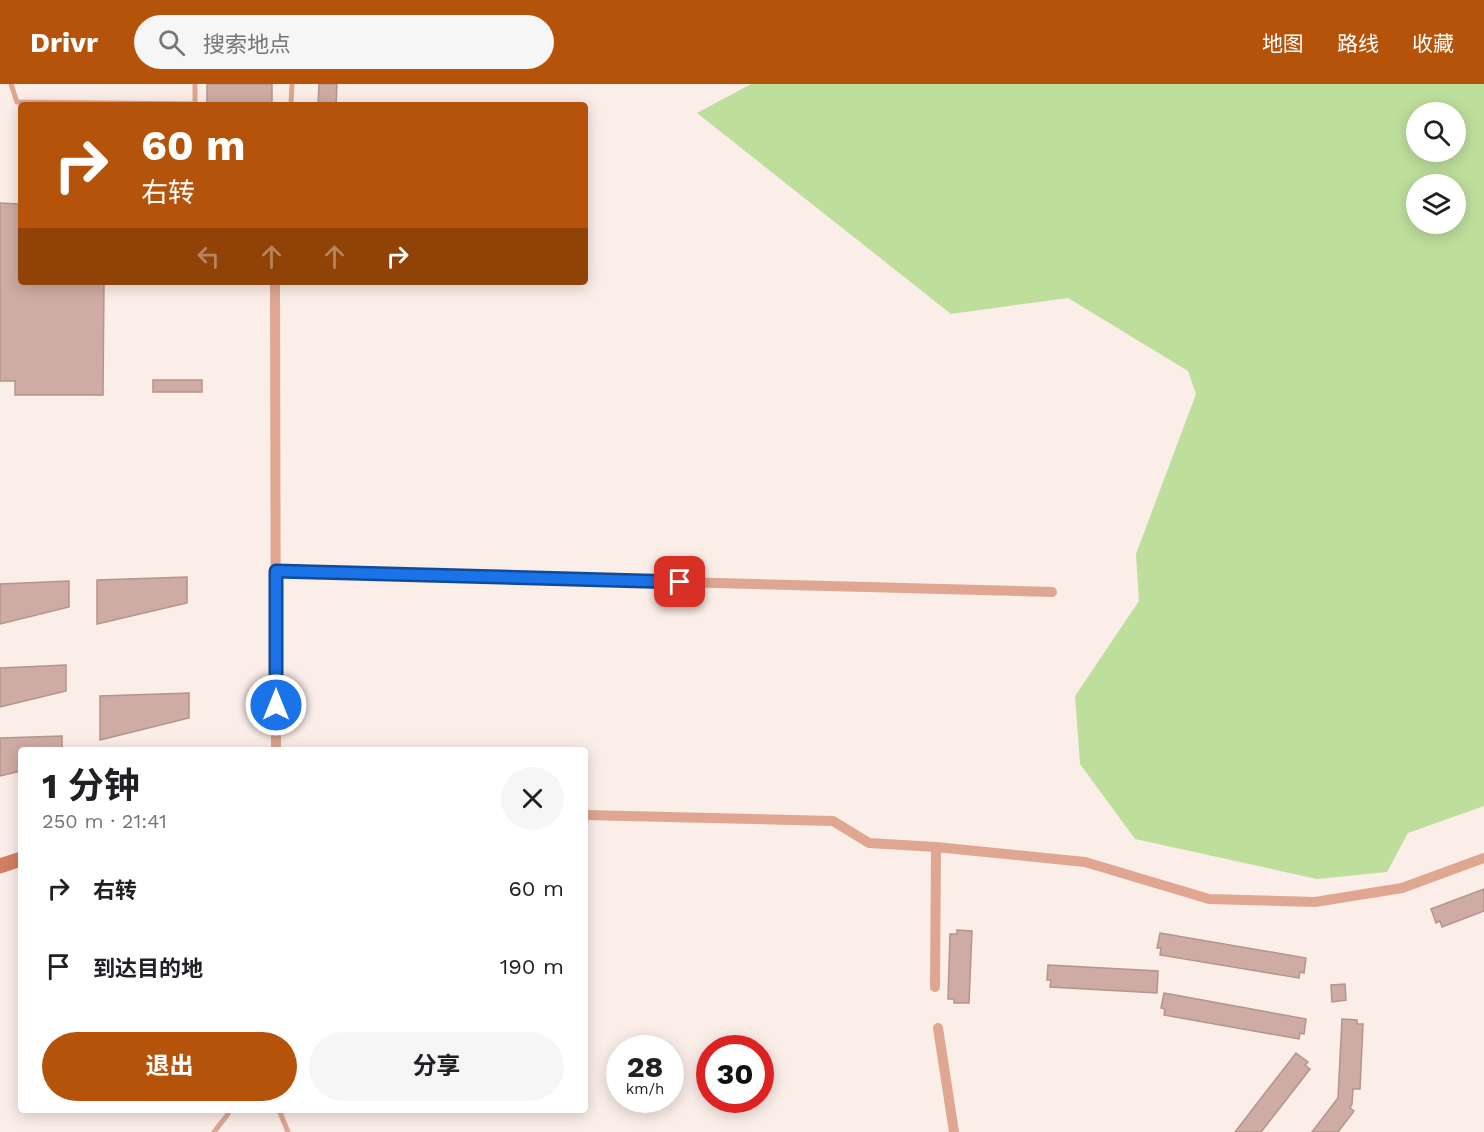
<!DOCTYPE html>
<html lang="zh">
<meta charset="utf-8">
<style>
body{margin:0;font-family:"Work Sans","Noto Sans SC",sans-serif;background:#f6f6f6;color:#202124;height:100vh;display:flex;flex-direction:column;font-size:22px;white-space:nowrap}
*{box-sizing:border-box;margin:0}
p{font-size:20px;color:#757577}
.icon{flex:none;width:33px;height:33px;fill:none;stroke:currentColor;stroke-width:2;stroke-linecap:round;stroke-linejoin:round}
.map{position:relative;flex:1;overflow:hidden}
.side{position:absolute;left:18px;top:663px;width:570px;height:366px;display:flex;flex-direction:column;background:#fff;border-radius:6px;box-shadow:0 3px 15px #0003}
.side>*{flex:none}
.hud{position:absolute;left:18px;top:18px;width:570px;height:183px;border-radius:6px;box-shadow:0 3px 15px #0003;background:#b45309;color:#fff;overflow:hidden}
.fabs{position:absolute;left:1406px;top:18px;display:grid;gap:12px}
.fabs a{display:grid;place-items:center;width:60px;height:60px;border-radius:50%;background:#fff;box-shadow:0 3px 15px #0003;font-size:30px}
.speed{position:absolute;left:606px;top:951px;display:flex;gap:12px;font-size:30px;font-weight:700;text-align:center}
.speed>*{display:grid;place-content:center;width:78px;height:78px;border-radius:50%;background:#fff;box-shadow:0 3px 15px #0003;line-height:1}
.speed small{font-size:15px;font-weight:400}
.speed .limit{border:9px solid #d22;background:#fff;color:#111}
.pin{position:absolute;display:grid;place-items:center;width:51px;height:51px;color:#fff;margin:-26px;border-radius:12px;box-shadow:0 3px 9px #0006}
.me{position:absolute;width:66px;margin:-33px;rotate:0deg;stroke-linejoin:round;filter:drop-shadow(0 0 4px #0008)}
.turn{display:flex;align-items:center;gap:21px;height:126px;padding:0 24px;font-size:27px}
.turn .icon{width:78px;height:78px;stroke-width:2.5}
.turn b{display:block;font-size:42px;line-height:51px}
.lanes{display:flex;align-items:center;height:57px;padding:0 24px;background:#0003;justify-content:center;gap:30px;direction:ltr}
.lanes .off{opacity:.35}
.round{display:grid;place-items:center;flex:none;width:63px;height:63px;border-radius:32px;background:#f6f6f6}
.headline{display:flex;align-items:center;justify-content:space-between;height:102px;padding:0 24px}
h1{font-size:36px;font-weight:700;line-height:45px}
.primary-button{display:flex;gap:12px;margin-top:auto;padding:12px 24px}
.primary-button a{flex:1;height:69px;border-radius:36px;background:#b45309;color:#fff;font-size:24px;font-weight:700;line-height:69px;text-align:center}
.primary-button a+a{background:#f6f6f6;color:#202124}
ul{padding:0;list-style:none}
li{display:flex;align-items:center;gap:18px;height:78px;padding:0 24px}
li div{flex:1}
li b{display:block;font-size:22px}
li em{font-style:normal}
header{display:flex;align-items:center;gap:36px;box-sizing:border-box;height:84px;padding:0 30px;background:#b45309;color:#fff}
header strong{font-size:28px}
nav{display:flex;gap:33px;margin-inline-start:auto;font-size:21px}
.search{width:420px;height:54px;background:#f6f6f6;display:flex;align-items:center;gap:15px;box-sizing:border-box;padding:0 21px;border-radius:33px;color:#757577;font-size:22px}
.map>svg:first-child{display:block}
.green{fill:#bedf9c;fill-rule:evenodd}
.building{fill:#ceaca3;stroke:#b5948b;stroke-width:1.5}
.lines{fill:none;stroke-linecap:round;stroke-linejoin:round}
.lane{stroke:#dfa691;stroke-width:5}
.street{stroke:#dfa691;stroke-width:10}
.secondary{stroke:#d28061;stroke-width:15}
.route-casing{stroke:#114b97;stroke-width:15}
.route{stroke:#1a73e8;stroke-width:10}
</style>
<header>
<strong>Drivr</strong>
<div class="search"><svg class="icon" aria-label="search" viewBox="0 0 24 24"><circle cx="10" cy="10" r="6"/><path d="M15 15l6 6"/></svg>搜索地点</div>
<nav><a>地图</a><a>路线</a><a>收藏</a></nav>
</header>
<div class="map">
<svg width="1484" height="1048" viewBox="0 0 1484 1048">
<rect width="100%" height="100%" fill="#fbede8"/>
<path class="green" d="M751 0H1484V722L1408 749 1387 788 1317 795 1135 755 1080 680 1075 612 1139 517 1136 470 1196 310 1188 287 1068 214 951 230 697 29ZM1416 28H1455V68H1416ZM1416 100H1455V140H1416Z"/>
<path class="building" d="M207 0H272V21H207Z
M319 0H337L336 21H318Z
M0 119 19 120V167H21V198H104L103 311H15V297H0Z
M153 296H202V308H153Z
M187 493V519L97 540V496Z
M69 497V523L0 540V500Z
M66 581V607L0 623V584Z
M189 609V634L100 656V612Z
M62 652V666H21V687L0 692V654Z
M1484 805V827L1442 843 1440 837 1436 839 1431 825Z
M957 846 972 847 969 919H954V915H948L950 850H957Z
M1160 849 1306 874 1304 889 1300 888 1299 894 1160 871 1161 864H1157Z
M1048 881 1158 887 1157 909 1050 903 1051 896H1047Z
M1345 900 1346 916 1332 918 1331 901Z
M1164 909 1306 935 1304 950 1300 949 1299 955 1164 931 1165 925 1161 924Z
M1342 935 1357 936V940H1363L1360 1005H1353L1352 1020 1350 1024 1354 1027 1338 1048H1312L1338 1014Z
M1296 969 1308 978 1305 981 1310 985 1293 1007 1261 1048H1235Z"/>
<g class="lines">
<path class="lane" d="M11 0 17 18 195 20V0
M291 21 292 0
M279 1026 288 1048
M214 1048 228 1030V1026"/>
<path class="street" d="M275 198 276 666
M276 487 1052 508
M585 731 833 737 869 759 936 763 1085 778 1209 815 1315 818 1402 804 1484 774
M935 903 936 763
M938 944 954 1048"/>
<path class="secondary" d="M0 782 21 775"/>
</g>
<g class="lines">
<g class="route-casing">
<path id="route" d="M276 621V487L680 498"/>
</g>
<use href="#route" class="route"/>
</g>
</svg>
<div class="fabs">
<a><svg class="icon" aria-label="search" viewBox="0 0 24 24"><circle cx="10" cy="10" r="6"/><path d="M15 15l6 6"/></svg></a>
<a><svg class="icon" aria-label="layers" viewBox="0 0 24 24"><path d="M12 4l9 5-9 5-9-5zM3 14l9 5 9-5"/></svg></a>
</div>
<div class="speed"><div>28<small>km/h</small></div><div class="limit">30</div></div>
<div class="pin" style="left:680px;top:498px;background:#d93025"><svg class="icon" aria-label="arrive" viewBox="0 0 24 24"><path d="M6 21V4h12l-3 4 3 4H6"/></svg></div>
<svg class="me" style="left:276px;top:621px" viewBox="-20 -20 40 40"><circle r="17" fill="#1a73e8" stroke="#fff" stroke-width="3"/><path d="M0-11L8 9 0 5-8 9z" fill="#fff"/></svg>
<div class="hud">
<div class="turn"><svg class="icon" aria-label="right" viewBox="0 0 24 24"><path d="M7 20v-9h11M14 6l5 5-5 5"/></svg><div><b>60 m</b>右转</div></div>
<div class="lanes"><svg class="icon off" aria-label="left" viewBox="0 0 24 24"><path d="M17 20v-9H6M10 6l-5 5 5 5"/></svg><svg class="icon off" aria-label="ahead" viewBox="0 0 24 24"><path d="M12 20V5M6 11l6-6 6 6"/></svg><svg class="icon off" aria-label="ahead" viewBox="0 0 24 24"><path d="M12 20V5M6 11l6-6 6 6"/></svg><svg class="icon" aria-label="right" viewBox="0 0 24 24"><path d="M7 20v-9h11M14 6l5 5-5 5"/></svg></div>
</div>
<section class="side">
<div class="headline"><div><h1>1 分钟</h1><p>250 m · 21:41</p></div><a class="round"><svg class="icon" aria-label="close" viewBox="0 0 24 24"><path d="M6 6l12 12M18 6L6 18"/></svg></a></div>
<ul>
<li><svg class="icon" aria-label="right" viewBox="0 0 24 24"><path d="M7 20v-9h11M14 6l5 5-5 5"/></svg><div><b>右转</b></div><em>60 m</em></li>
<li><svg class="icon" aria-label="arrive" viewBox="0 0 24 24"><path d="M6 21V4h12l-3 4 3 4H6"/></svg><div><b>到达目的地</b></div><em>190 m</em></li>
</ul>
<div class="primary-button"><a>退出</a><a>分享</a></div>
</section>
</div>
